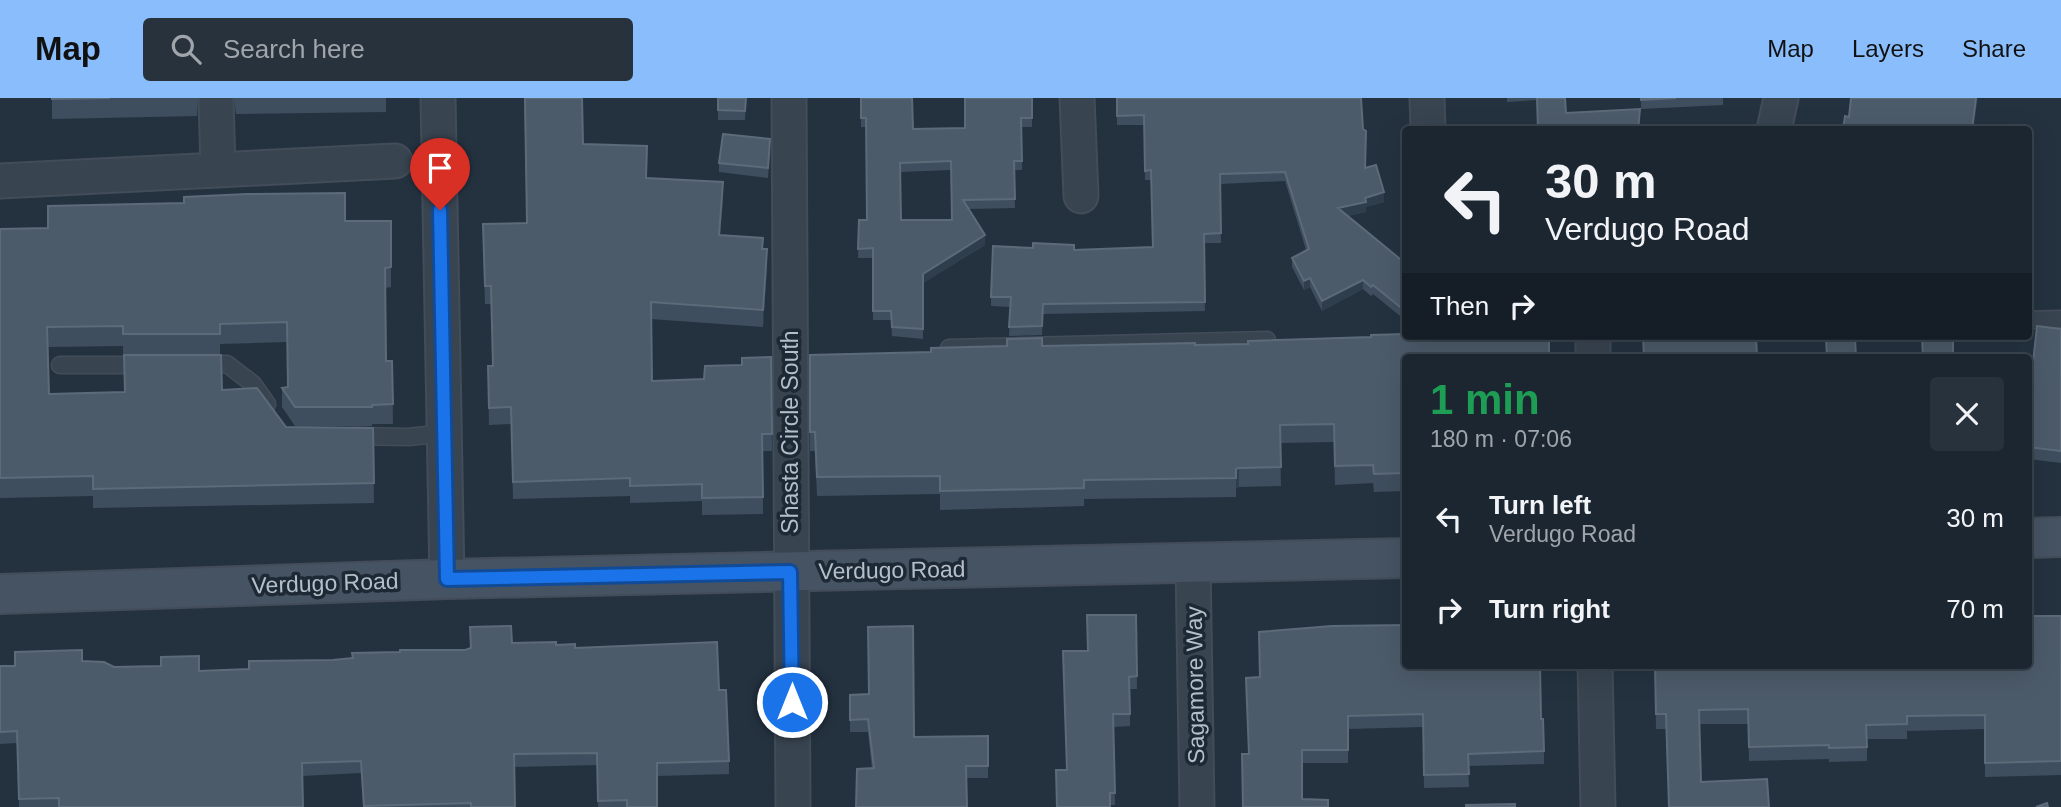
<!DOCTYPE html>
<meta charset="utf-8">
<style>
body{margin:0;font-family:Helvetica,sans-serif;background:#28323c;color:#f1f3f6;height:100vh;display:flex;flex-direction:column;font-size:26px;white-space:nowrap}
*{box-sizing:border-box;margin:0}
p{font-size:23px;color:#a0a5ab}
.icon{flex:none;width:38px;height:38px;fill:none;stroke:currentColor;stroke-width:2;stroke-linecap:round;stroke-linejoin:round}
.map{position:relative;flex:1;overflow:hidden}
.details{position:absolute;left:1402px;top:256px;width:630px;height:315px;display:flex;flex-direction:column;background:#1b2630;border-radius:7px;box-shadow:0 7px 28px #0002,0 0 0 2px #39434c}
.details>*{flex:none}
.banner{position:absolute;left:1402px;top:28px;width:630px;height:214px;border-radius:7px;box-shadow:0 7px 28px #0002,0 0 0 2px #39434c;background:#1b2630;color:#f1f3f6;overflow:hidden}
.pin{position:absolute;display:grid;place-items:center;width:60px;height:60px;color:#fff;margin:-72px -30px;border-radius:50% 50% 50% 0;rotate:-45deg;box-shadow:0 0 7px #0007}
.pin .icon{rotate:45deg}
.me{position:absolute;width:77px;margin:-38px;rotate:0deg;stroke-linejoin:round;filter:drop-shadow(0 0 5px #0008)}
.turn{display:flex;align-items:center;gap:24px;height:147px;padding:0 28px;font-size:32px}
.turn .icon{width:91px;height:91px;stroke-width:2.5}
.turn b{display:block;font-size:49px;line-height:60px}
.then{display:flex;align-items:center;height:66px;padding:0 28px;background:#0003;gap:14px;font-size:26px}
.round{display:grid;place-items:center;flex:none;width:74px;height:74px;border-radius:7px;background:#28323c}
.overview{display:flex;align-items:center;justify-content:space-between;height:119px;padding:0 28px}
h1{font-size:42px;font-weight:700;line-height:52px;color:#1e9e55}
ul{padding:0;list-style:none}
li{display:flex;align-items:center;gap:21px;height:91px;padding:0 28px}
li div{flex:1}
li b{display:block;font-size:26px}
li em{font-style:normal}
header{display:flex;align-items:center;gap:42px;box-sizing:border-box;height:98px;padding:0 35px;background:#89bdfb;color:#111}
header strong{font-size:33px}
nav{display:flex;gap:38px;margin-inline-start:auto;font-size:24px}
.search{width:490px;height:63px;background:#28323c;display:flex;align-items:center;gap:18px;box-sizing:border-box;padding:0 24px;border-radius:7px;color:#a0a5ab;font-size:26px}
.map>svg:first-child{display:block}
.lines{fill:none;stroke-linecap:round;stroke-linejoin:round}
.service-casing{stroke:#424d59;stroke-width:19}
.minor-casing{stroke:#424d59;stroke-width:37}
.secondary-casing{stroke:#424d59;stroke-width:42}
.service{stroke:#384450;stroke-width:16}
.minor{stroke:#384450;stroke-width:33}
.secondary{stroke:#465363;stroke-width:38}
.wall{fill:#3f4e5e;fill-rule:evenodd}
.shaded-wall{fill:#2f3e4d}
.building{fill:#4c5b6a;stroke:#5c6a79;stroke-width:2;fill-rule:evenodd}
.route-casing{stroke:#114b97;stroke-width:18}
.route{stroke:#1a73e8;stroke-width:12}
.labels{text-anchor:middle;stroke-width:7;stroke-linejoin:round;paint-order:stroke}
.street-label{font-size:23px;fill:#b5bfca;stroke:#1d2935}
</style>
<header>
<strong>Map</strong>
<div class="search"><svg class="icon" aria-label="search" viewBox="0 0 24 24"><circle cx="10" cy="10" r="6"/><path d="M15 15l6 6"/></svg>Search here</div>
<nav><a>Map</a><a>Layers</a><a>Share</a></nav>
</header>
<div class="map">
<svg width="2061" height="709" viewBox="0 0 2061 709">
<rect width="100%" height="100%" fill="#243240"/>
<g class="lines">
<g class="service-casing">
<path id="service" d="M2028 222 2061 221
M949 250 1267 242
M201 266H227L253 286 267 306
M60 267H144
M353 338 408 339 445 335"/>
</g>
<g class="minor-casing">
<path id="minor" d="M216 0 218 72
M438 0 447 481
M789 0 793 709
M1077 0 1081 98
M1427 0 1428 32
M1774 32 1781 0
M0 83 395 63
M1593 238V259
M1193 466 1197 709
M1595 567 1598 709"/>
</g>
<g class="secondary-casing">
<path id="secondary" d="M2028 440 2061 439
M0 496 447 481 1405 460"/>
</g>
<use href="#service" class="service"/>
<use href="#minor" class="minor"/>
<use href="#secondary" class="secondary"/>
</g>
<path class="wall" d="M52 0H198L197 18 52 21Z
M234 0H386V14L236 16Z
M524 0H598H582L583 46 647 80 723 101 720 137 763 151 767 168 763 229 651 221 652 283 704 281 742 267 771 259 772 353H763V416L702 417V403L630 405V398L513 401 511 326 489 327 488 268H493L491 206H485L483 143 527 125Z
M718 0H746L745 22H718Z
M861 0 913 31 965 30 1032 0V29H1022V72H1014L1015 110 968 111 985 147 923 185V241L892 238 891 222H873V160H858L859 122H867L866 29H861ZM951 72 952 122H901L900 74Z
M1117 0 1365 70 1384 104 1366 109V114L1347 118 1405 165V222L1373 196 1371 198 1363 191 1322 213 1310 189 1304 192 1292 169V160L1306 152 1285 83 1220 86 1221 145H1204L1205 213 1043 216 1042 237 1009 238 1010 209 991 208V199L1074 152 1152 149 1151 82H1145L1144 27H1117Z
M1507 0H1565L1566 15 1640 20 1639 32H1538L1537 2 1507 4Z
M1641 0H1723V7L1641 11Z
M770 50 768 80 719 74V65Z
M391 123V189L385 190 386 263H392L393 326H372V328H295L282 309V290L288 289 287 244 220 246V256H123V248L48 249 49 296 125 294 124 257 222 292 286 329 373 330 374 405 93 410V398L0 400V131Z
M2061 231V365L2028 361V274H2032Z
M1195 247 1405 259V393L1374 394 1373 385 1335 387 1334 344 1280 345 1281 388 1239 389 1236 390V399L1084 401V408L940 412V396L817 398 815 353H810V257L931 254 1042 248Z
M1136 517 1137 591H1130V628L1114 629 1115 707H1110L1067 672 1088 553Z
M2061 518V677L1985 679V631L1907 633V641H1867V663L1829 664V661L1749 663 1748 626H1699L1669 709 1666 631H1656L1655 569 1669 568Z
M512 545 556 547 575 550 719 592 729 663V676L657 678V709H598L597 667 515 669V709H363L361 675 302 678 303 709H19L17 645 0 646V568L82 563 114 569 199 573 249 571 333 562 465 552Z
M1260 579 1541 621 1544 653V666L1468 668 1469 689 1424 690 1423 629 1348 631V665H1302L1243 709 1248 656Z
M850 597 914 639 988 638V680H966L872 671 868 634H850Z"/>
<path class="shaded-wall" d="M1976 0H1978L1973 32H1972Z
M723 84V101L719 154V137Z
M1384 94V104L1366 109V114L1338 120V110L1365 100Z
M985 137V147L923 185V176Z
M767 151V168L763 229V212Z
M1310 180V189L1304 192V183Z
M1363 182V191L1322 213V203Z
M1239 370V389L1236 390V371Z"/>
<path class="building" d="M52 0H110L52 1Z
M525 0H582L583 46 647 48 646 80 723 84 719 137 763 140 762 151H767L763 212 651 204 652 283 704 281 705 268 742 267V260L771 259 772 336H762L763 399 702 400V386L630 388V380L513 384 511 309 489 310 488 268H493L491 188H485L483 126 527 125Z
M718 0H746L745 13 718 12Z
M861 0H912L913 31 965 30V0H1032V20H1021L1022 63H1014L1015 101 963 102 985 137 923 176V231L892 229 891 213H873V150L858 151 859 122H867L866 20H861ZM951 63 952 122H901L900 65Z
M1117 0H1361L1363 31 1366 33 1365 70 1376 67 1384 94 1365 100 1366 104 1338 110 1405 165V213L1373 187 1371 189 1363 182 1322 203 1310 180 1304 183 1292 160 1309 151 1285 74 1220 76 1221 135 1204 136 1205 204 1043 206 1042 228 1009 229 1011 199H991L993 148 1033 150V145L1074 147V152L1153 149 1151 72 1145 73 1144 17 1117 18Z
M1537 0H1565L1566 15 1640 11 1638 32H1538Z
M1641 0H1676L1641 2Z
M1851 0H1976L1972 32H1843L1845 18 1849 19Z
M723 36 770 41 768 70 719 65Z
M345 95V123H391V169L385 170 386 263H392L393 306 372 307V309H295L282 290 288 289 287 224 220 226V236H123V228L47 229 49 296 125 294 124 257H221L222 292 257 290 286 329 373 330 374 385 93 391V378L0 380V131L48 130V108L184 105V99L247 96Z
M2037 228 2061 231V353L2028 349V274H2032Z
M1405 236V238H1549V259H1405V375L1374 376 1373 367 1335 368 1334 326 1280 327 1281 369 1239 370 1236 371V380L1084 382V390L940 393V378L817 379 815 334H810V257L931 254V250L1007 248V241L1042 240V248L1195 245V247L1248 246V243L1371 239V237Z
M1643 238H1756L1757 259H1644Z
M1953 239V259H1923L1922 240Z
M1855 240 1856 259H1827L1826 241Z
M1087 517H1136L1137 578 1129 579 1130 616H1113L1115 695H1110V709H1057L1056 672H1067L1063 553H1088Z
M2028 518H2061V663L1985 665V617L1907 618V626L1866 627 1867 649 1829 650V647L1749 649 1748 611 1699 612 1701 684 1767 681 1769 709H1669L1666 616H1656L1655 569 1670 568V567H2028Z
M1405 527V567H1540L1541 621H1543L1544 653 1468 656 1469 676 1424 677 1423 616 1348 618V652H1302V701L1328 702V709H1243L1242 656H1249L1246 580 1260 579 1259 534 1332 528Z
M511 528 512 545 556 544V547L575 546V550L717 544 719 592H726L729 663 657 665V709H627V702L598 703 597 655 514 656 515 709H471V705L364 708 361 663 302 665 303 709H59V700L19 701 17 633 0 634V568H15V554L82 552V563L104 564 114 569 161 568V559L199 558V573L249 571V563L333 562 353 560 352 555 400 554V552H465L471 550 470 529Z
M913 528 914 639 988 638V668H966L967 709H856L857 671 874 670 868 621 850 622V597L869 596 868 529Z
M2047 705 2048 709H2036Z
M1515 706V709H1466V707Z"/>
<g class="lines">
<g class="route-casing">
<path id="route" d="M440 112 447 481 790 474 792 604"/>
</g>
<use href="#route" class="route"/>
</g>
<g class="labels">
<g class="street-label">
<text transform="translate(790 334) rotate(-90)" y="8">Shasta Circle South</text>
<text transform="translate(892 472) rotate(-1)" y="8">Verdugo Road</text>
<text transform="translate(325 485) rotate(-2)" y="8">Verdugo Road</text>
<text transform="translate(1195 587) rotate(-91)" y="8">Sagamore Way</text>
</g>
</g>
</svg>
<div class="pin" style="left:440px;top:112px;background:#d93025"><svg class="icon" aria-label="arrive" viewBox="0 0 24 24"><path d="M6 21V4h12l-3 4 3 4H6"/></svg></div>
<svg class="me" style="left:792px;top:604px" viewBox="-20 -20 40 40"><circle r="17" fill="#1a73e8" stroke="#fff" stroke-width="3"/><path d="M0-11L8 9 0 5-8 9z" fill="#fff"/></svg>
<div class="banner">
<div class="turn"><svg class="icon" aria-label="left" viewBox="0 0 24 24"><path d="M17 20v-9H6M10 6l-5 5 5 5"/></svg><div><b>30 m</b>Verdugo Road</div></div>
<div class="then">Then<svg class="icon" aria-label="right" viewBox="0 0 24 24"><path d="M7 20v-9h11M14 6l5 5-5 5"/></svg></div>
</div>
<section class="details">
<div class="overview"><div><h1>1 min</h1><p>180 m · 07:06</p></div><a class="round"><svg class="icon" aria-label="close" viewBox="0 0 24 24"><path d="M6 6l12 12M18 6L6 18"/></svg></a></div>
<ul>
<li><svg class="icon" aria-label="left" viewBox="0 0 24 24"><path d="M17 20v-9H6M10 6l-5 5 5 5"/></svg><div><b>Turn left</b><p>Verdugo Road</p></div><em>30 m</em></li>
<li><svg class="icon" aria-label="right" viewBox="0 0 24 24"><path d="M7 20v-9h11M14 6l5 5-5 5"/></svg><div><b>Turn right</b></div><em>70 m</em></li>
</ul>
</section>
</div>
